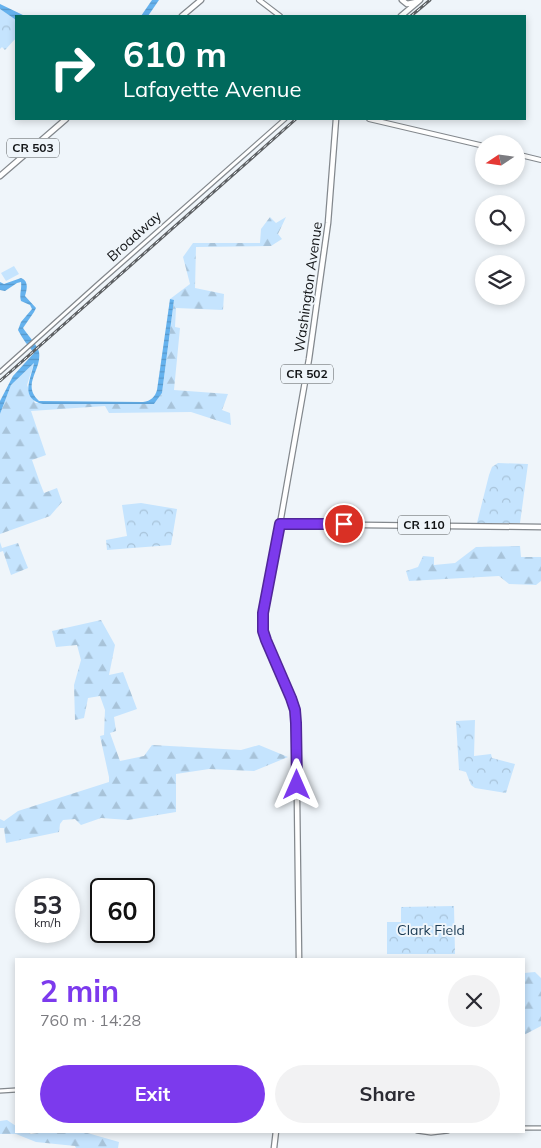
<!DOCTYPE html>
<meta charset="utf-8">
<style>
body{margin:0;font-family:Mulish,sans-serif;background:#f2f2f3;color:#2b2b33;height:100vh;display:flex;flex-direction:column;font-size:19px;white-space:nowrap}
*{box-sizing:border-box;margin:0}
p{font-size:16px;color:#7c7c81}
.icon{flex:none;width:28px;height:28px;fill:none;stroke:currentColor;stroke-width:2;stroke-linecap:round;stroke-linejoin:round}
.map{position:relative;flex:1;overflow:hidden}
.panel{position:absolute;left:15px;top:958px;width:510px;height:175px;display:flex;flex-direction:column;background:#fff;border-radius:0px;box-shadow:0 2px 8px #0003}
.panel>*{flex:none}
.guide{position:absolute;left:15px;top:15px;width:511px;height:105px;border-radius:0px;box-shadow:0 2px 8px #0003;background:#00695c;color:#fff;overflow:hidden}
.needle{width:32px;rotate:257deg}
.buttons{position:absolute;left:475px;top:135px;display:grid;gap:10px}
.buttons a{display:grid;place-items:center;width:50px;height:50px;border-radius:50%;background:#fff;box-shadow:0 2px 8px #0003;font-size:25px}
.speed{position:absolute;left:15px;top:878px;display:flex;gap:10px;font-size:25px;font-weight:700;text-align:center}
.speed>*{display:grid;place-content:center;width:65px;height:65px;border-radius:50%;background:#fff;box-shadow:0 2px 8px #0003;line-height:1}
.speed small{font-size:12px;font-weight:400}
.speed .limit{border:2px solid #111;border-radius:8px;background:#fff;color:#111}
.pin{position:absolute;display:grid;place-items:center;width:42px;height:42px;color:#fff;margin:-21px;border:2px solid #fff;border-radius:50%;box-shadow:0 1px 5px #0007}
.me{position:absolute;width:55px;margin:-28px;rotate:0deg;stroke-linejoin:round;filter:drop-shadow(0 0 4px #0008)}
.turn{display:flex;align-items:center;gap:18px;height:105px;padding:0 25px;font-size:22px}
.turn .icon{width:65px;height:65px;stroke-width:2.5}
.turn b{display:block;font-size:35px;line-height:42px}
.round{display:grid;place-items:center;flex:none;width:52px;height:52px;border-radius:26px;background:#f2f2f3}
.summary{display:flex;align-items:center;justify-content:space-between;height:85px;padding:0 25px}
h1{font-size:30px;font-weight:700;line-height:38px;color:#7c3aed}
.primary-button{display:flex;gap:10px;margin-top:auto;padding:10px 25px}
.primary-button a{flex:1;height:58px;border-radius:30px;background:#7c3aed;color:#fff;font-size:20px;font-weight:700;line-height:58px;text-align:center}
.primary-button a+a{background:#f2f2f3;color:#2b2b33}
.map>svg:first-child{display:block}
.grass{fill:#c5e4fe}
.forest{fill:url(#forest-firs)}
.park{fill:url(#park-crowns)}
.water{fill:url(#water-rules)}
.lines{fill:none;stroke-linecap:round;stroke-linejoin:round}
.tertiary-casing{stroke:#83888d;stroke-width:5.5}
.secondary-casing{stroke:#83888d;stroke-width:6}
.primary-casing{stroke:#83888d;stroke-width:7}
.tertiary{stroke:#fff;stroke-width:3}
.secondary{stroke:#fff;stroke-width:4}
.primary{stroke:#fff;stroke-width:4.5}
.rail-casing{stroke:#5e6164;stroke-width:3}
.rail{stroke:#eff5fa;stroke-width:1;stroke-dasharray:4;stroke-linecap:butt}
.route-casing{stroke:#51269a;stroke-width:12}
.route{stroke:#7c3aed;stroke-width:9}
.labels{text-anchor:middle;stroke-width:4;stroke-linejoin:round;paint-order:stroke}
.shield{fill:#eff5fa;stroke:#54585a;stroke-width:1}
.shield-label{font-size:12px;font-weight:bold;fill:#121416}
.street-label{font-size:14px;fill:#121416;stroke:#eff5fa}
.park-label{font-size:14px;fill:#1a3a53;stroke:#eff5fa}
</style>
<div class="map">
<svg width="541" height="1148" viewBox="0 0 541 1148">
<defs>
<pattern id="forest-firs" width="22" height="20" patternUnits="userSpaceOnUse" patternTransform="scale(1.25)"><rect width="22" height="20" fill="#c5e4fe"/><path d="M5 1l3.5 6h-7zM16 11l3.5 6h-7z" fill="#a8c3d9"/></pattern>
<pattern id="park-crowns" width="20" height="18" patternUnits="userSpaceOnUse" patternTransform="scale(1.25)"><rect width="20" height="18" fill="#c5e4fe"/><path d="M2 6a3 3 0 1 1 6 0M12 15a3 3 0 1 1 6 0" fill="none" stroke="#a8c3d9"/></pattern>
<pattern id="water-rules" width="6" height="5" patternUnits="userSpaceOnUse" patternTransform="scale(1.25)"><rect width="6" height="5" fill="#65b2ee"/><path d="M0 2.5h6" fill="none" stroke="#5798cb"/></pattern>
</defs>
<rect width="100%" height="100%" fill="#eff5fa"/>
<path class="grass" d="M14 266 19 274 6 281 1 273Z"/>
<path class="forest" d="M270 217 276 223 286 217 278 234 282 239 271 246 196 247 195 288 224 294 223 310 176 308 175 327 180 328 174 390 228 394 222 410 230 413 231 425 191 412 109 413 105 406 31 411 46 455 32 460 40 483 44 493 57 488 62 502 50 516 0 534V414L11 385 34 363 27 385 35 403 154 404 162 393 174 301 170 299 190 284 183 257 193 243H260L261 229Z
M0 542 2 548 18 543 28 568 11 575 3 551 0 552Z
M520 546 521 557H541V581L536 585 509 584 499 576 409 581 406 571 418 567 423 556 434 557V565L455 563 476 547Z
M101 620 115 645 109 675 123 672 137 709 114 717 116 731 110 733 120 761 144 756 152 745 241 750 259 745 288 757 254 771 209 769 176 774V812L128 820 101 818 81 825 75 819 63 820 60 824 59 832 6 843 4 828H0V819L4 821 18 811 109 782V777L100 736 104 735 105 710 100 696 88 698 84 718 75 720 74 685 81 660 77 645 56 647 52 631Z
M535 972 541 978V1026L524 1035V973Z
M7 1120 16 1126V1131H25L31 1134 51 1131 84 1132 119 1142 118 1148H76L75 1146 36 1142 16 1134H0V1121Z"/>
<path class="park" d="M0 9 16 20V38L5 50 2 47 0 49Z
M498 463 528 464 520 523H477L489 475 492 467Z
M141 503 177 509 171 545 107 550 106 540 127 536 122 505Z
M475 720 474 756 491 754 492 758 515 764 506 793 475 788 471 785 466 772 459 770 456 721Z
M454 906 455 954H387V922H401V907Z"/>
<path class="water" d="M152 0H159L148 16H141Z
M0 4 25 16H16V20L0 9Z
M21 278C29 281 27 289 25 296L36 308 34 312 23 328C27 334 38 346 39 352 42 371 21 384 39 401L143 402C151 401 155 397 157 390L170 299 174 300 162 393 154 404H43C19 399 31 379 34 363L11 385 0 414V401L13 376 34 353C28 346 22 338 18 330L21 322 32 309 30 305 21 301C19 295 22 289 21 282L17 283 5 291 0 290V282L4 284Z"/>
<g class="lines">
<g class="tertiary-casing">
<path id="tertiary" d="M0 372 99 283 285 119
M0 1091 16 1090
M524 1128H541
M417 1131 431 1133 448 1131"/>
</g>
<g class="secondary-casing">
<path id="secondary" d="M259 0 280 16
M369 119 484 146
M516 154 541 160"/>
</g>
<g class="primary-casing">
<path id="primary" d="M402 0 407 4 416 2
M182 16 201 0
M401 16 420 0
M0 176 66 119
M280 524 541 527
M299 959 296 717 293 703 266 640 263 631V620L309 359 328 223 336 119
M274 1148 276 1131"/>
</g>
<use href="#tertiary" class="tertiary"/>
<use href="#secondary" class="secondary"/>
<use href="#primary" class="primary"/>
<g class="rail-casing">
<path id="rail" d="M411 16 430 0
M0 381 296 119"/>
</g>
<use href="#rail" class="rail"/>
</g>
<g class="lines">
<g class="route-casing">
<path id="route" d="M297 785 296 723 295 710 291 698 266 640 263 631V613L280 524H344"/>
</g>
<use href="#route" class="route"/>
</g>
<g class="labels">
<g class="shield">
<rect x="7" y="138.5" width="52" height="19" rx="4"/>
<rect x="281" y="364.5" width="52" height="19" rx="4"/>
<rect x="398" y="515.5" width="52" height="19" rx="4"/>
</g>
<g class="shield-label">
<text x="33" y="152">CR 503</text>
<text x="307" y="378">CR 502</text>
<text x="424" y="529">CR 110</text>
</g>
<g class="street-label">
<text transform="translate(134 236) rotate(-42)" y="5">Broadway</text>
<text transform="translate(308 287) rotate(-82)" y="5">Washington Avenue</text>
</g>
<g class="park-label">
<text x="431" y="935">Clark Field</text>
</g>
</g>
</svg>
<div class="buttons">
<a><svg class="needle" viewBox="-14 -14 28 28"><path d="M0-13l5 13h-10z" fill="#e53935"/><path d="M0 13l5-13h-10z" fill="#7c7c81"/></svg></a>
<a><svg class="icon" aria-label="search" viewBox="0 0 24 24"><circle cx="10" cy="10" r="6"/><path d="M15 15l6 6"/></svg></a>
<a><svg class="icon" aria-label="layers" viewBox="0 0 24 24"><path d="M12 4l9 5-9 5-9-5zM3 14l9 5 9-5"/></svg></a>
</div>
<div class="speed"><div>53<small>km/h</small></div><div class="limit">60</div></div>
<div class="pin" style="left:344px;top:524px;background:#d93025"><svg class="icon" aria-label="arrive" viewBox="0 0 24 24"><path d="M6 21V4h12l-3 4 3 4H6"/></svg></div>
<svg class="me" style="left:297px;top:785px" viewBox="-20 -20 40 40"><path d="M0-17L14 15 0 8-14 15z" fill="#7c3aed" stroke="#fff" stroke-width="4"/></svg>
<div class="guide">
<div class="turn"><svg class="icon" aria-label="right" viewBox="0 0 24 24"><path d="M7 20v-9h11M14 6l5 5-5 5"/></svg><div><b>610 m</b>Lafayette Avenue</div></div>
</div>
<section class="panel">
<div class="summary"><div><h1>2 min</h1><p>760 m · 14:28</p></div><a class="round"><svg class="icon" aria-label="close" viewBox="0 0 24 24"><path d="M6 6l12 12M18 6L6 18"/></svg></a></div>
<div class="primary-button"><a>Exit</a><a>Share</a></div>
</section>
</div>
